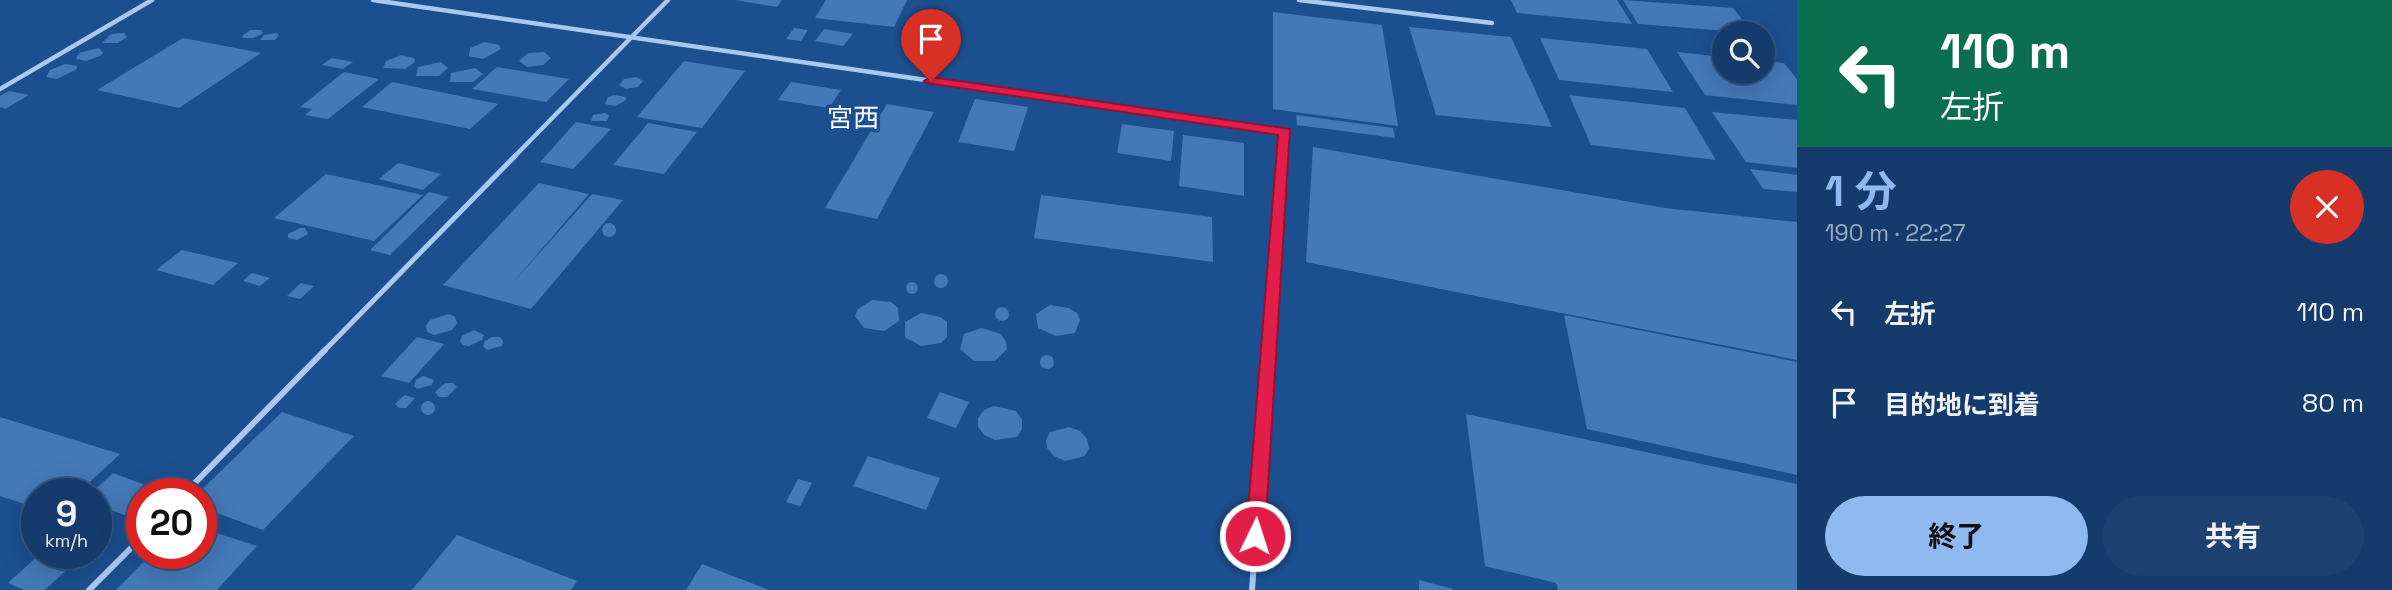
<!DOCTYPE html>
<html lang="ja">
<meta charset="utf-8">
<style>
body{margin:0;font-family:"Space Grotesk","Noto Sans JP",sans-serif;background:#1d4271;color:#f1f3f6;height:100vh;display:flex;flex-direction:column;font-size:26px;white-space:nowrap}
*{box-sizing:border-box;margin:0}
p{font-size:23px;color:#9dadc1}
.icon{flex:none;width:38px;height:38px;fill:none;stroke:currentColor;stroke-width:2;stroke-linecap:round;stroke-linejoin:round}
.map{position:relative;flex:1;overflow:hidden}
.side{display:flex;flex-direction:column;background:#143b6b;width:595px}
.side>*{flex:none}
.top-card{background:#0b6e4f;color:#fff;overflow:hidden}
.buttons{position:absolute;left:1712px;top:21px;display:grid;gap:14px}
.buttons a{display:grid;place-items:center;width:63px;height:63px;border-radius:50%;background:#143b6b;box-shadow:0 7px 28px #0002,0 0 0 2px #33557e;font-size:35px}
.speed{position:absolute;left:21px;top:478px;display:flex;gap:14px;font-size:35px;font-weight:700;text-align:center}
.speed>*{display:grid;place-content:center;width:91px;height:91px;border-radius:50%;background:#143b6b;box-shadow:0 7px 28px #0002,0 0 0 2px #33557e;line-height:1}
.speed small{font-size:18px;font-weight:400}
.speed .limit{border:10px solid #d22;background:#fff;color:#111}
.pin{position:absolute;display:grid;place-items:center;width:60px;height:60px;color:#fff;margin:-72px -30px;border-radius:50% 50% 50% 0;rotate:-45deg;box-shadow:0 0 7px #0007}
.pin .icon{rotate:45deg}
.me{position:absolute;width:77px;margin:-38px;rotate:4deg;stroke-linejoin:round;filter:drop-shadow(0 0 5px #0008)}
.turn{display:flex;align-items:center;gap:24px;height:147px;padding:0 28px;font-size:32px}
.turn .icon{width:91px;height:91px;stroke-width:2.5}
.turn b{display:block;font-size:49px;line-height:60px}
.round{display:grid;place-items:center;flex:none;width:74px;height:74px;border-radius:37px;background:#1d4271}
.overview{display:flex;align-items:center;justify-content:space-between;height:119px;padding:0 28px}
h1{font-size:42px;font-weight:700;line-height:52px;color:#90b9f0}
.button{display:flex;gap:14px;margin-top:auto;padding:14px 28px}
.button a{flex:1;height:80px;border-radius:42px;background:#90b9f0;color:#111;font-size:28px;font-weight:700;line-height:80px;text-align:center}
.button a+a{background:#1d4271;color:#f1f3f6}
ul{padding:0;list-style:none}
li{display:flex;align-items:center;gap:21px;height:91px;padding:0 28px}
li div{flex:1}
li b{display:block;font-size:26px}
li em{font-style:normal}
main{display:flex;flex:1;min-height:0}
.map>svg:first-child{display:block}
.building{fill:#4478b7}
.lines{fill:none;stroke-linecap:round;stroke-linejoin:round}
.lane-far2{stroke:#a9c9ee;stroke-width:4.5}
.lane-far1{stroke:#a9c9ee;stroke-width:5}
.lane{stroke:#a9c9ee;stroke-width:6}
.route{fill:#e11d48;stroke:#92132f;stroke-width:2}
.labels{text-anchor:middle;stroke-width:7;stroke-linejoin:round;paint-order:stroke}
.quarter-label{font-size:26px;fill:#fff;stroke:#1b4f8f}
</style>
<main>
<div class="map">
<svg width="1797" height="590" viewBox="0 0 1797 590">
<rect width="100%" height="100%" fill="#1b4f8f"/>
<path class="building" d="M735 0H782L777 7Z
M826 0H907L894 27 815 18Z
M1511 0H1617L1632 24 1517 13Z
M1623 0 1733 8 1753 33 1638 24Z
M1273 12 1382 25 1398 126 1273 109Z
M1409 27 1511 37 1552 127 1436 115Z
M794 28 808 30 801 41 786 39Z
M824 29 853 34 843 46 815 41Z
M250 30H261L263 33 254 38H243L242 36Z
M124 33 127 37 118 43H102L111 34Z
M276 33 279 35 275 40H260L264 35Z
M183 38 261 53 179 108 97 90Z
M1540 38 1647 49 1673 92 1559 80Z
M485 42 499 45 501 49 483 59 469 56 470 48Z
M99 48 103 53 100 56 86 61 76 59 79 53Z
M544 52 551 58 543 65 527 67 519 61 528 53Z
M1677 52 1724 57V72H1762V61L1784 63 1797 79V105L1705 95Z
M401 55 414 58 415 62 405 69 383 68 386 61Z
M332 58 353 62 343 69 322 65Z
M684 61 745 71 702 128 637 117Z
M441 62 448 68 439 76H416L418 67Z
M65 64 77 66V69L57 79 46 77 50 70Z
M497 67 569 79 546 102 472 89Z
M475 68 483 74 473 82H450L451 73Z
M344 72 379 79 328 119 305 115 312 109 300 107Z
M636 77 643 81 638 87 626 89 619 85 624 79Z
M392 82 498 104 470 129 362 107Z
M791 82 841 90 829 108 778 100Z
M9 91 29 95 5 109 0 107V96Z
M614 95 626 97V100L616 106 605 104 608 97Z
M1569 95 1685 108 1716 160 1591 145Z
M975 99 1028 107 1014 151 958 142Z
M887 104 934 112 877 219 825 208Z
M1712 112 1797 120V168L1746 162Z
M605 113 609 115 607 121H591L593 115Z
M1296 115 1393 128 1395 138 1297 125Z
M576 122 611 129 573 169 540 162Z
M648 123 697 132 664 174 613 165Z
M1122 124 1174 131 1171 161 1117 153Z
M1183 135 1244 143V196L1179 186Z
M1313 147 1665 208 1797 222V360L1306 262Z
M398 163 441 174 423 190 379 179Z
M1750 169 1797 175V192L1763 189Z
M326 174 423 195 374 241 274 218Z
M539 183 589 194 511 285 592 194 623 200 531 309 443 285Z
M429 192 449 197 390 255 370 250Z
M1041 195 1212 217 1213 262 1034 238Z
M602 230a7 7 0 1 1 14 0a7 7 0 1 1-14 0Z
M300 228H305L308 234 297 240 288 238V234Z
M182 250 238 263 213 285 156 270Z
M252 273 270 278 260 286 243 281Z
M934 281a7 7 0 1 1 14 0a7 7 0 1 1-14 0Z
M906 288a6 6 0 1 1 12 0a6 6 0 1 1-12 0Z
M301 283 314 286 300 299 287 296Z
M872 300 891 302 898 308 899 321 884 331 864 328 855 316 858 309Z
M1050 305 1069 308 1077 313 1080 320 1075 333 1056 336 1038 328 1036 314Z
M995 314a7 7 0 1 1 14 0a7 7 0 1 1-14 0Z
M921 313 940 317 947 322V337L941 343 921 346 905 337V322Z
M449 314 455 317 457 323 452 330 434 335 427 332 426 326 430 320Z
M1564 315 1797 362V475L1587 429Z
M982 328 1001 334 1006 342 1007 349 995 361H974L960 349 964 334Z
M474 330 484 335 482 340 469 346 463 345 460 341 462 336Z
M417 337 444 344 409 383 381 376Z
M492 337H500L503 341 502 346 487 350 483 346 485 341Z
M1040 362a7 7 0 1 1 14 0a7 7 0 1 1-14 0Z
M423 376 434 380 432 385 417 389 414 386 416 380Z
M445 383H453L457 387 447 397H439L435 392Z
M940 392 969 402 956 428 927 418Z
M404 395 415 398 406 408H399L395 404Z
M421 408a7 7 0 1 1 14 0a7 7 0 1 1-14 0Z
M994 406 1016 411 1022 420V429L1017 437 995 440 984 435 978 427V418L984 410Z
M282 412 354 436 263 530 201 507V494H197Z
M1466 414 1797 484V590H1558L1556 583 1485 566Z
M0 417 120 454 77 494H37V508L0 496Z
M1069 427 1080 431 1087 439 1089 448 1085 456 1065 461 1054 456 1047 448 1046 440 1050 432Z
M868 456 940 478 926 510 853 486Z
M113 473 158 490 154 494H142V505L129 517 96 504V494H90Z
M798 479 812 483 800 506 786 502Z
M201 528 257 546 217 590H116L152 553H201Z
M457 535 577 581 571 590H412Z
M41 553 74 563 45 590H24L8 583Z
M54 553H83L75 561Z
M702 564 769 590H686Z
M1419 580 1453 589V590H1419Z"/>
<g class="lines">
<path class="lane-far2" d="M373 0 1285 132 1283 158
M1299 0 1492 23
M0 89 152 0
M513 158 668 0"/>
<path class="lane-far1" d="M323 352 515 156
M1269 352 1283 156"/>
<path class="lane" d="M184 494 325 350
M89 590 142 537
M1252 590 1269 350"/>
</g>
<path class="route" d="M931 77 1290 129 1265 536 1262 542 1255 545 1248 542 1246 536 1278 135 926 83 924 81Z"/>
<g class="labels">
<g class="quarter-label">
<text x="853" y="127">宮西</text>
</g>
</g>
</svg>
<div class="buttons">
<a><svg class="icon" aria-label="search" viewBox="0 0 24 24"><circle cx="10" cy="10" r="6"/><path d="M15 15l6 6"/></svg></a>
</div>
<div class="speed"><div>9<small>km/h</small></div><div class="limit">20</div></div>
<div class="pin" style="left:931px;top:81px;background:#d93025"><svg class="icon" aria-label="arrive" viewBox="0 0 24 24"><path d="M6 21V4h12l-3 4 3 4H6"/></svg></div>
<svg class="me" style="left:1255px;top:536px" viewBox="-20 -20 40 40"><circle r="17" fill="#e11d48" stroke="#fff" stroke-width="3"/><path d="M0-11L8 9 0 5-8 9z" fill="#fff"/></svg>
</div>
<section class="side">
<div class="top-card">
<div class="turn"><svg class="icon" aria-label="left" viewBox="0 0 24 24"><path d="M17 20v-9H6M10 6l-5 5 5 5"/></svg><div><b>110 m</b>左折</div></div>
</div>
<div class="overview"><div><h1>1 分</h1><p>190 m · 22:27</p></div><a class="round" style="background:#d93025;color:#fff"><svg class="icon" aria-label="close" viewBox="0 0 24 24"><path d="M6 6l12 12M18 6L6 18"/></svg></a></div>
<ul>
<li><svg class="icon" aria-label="left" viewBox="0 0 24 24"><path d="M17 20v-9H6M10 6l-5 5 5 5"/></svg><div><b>左折</b></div><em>110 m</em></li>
<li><svg class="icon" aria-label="arrive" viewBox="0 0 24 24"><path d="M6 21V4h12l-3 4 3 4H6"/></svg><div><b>目的地に到着</b></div><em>80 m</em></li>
</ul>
<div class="button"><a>終了</a><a>共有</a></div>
</section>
</main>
